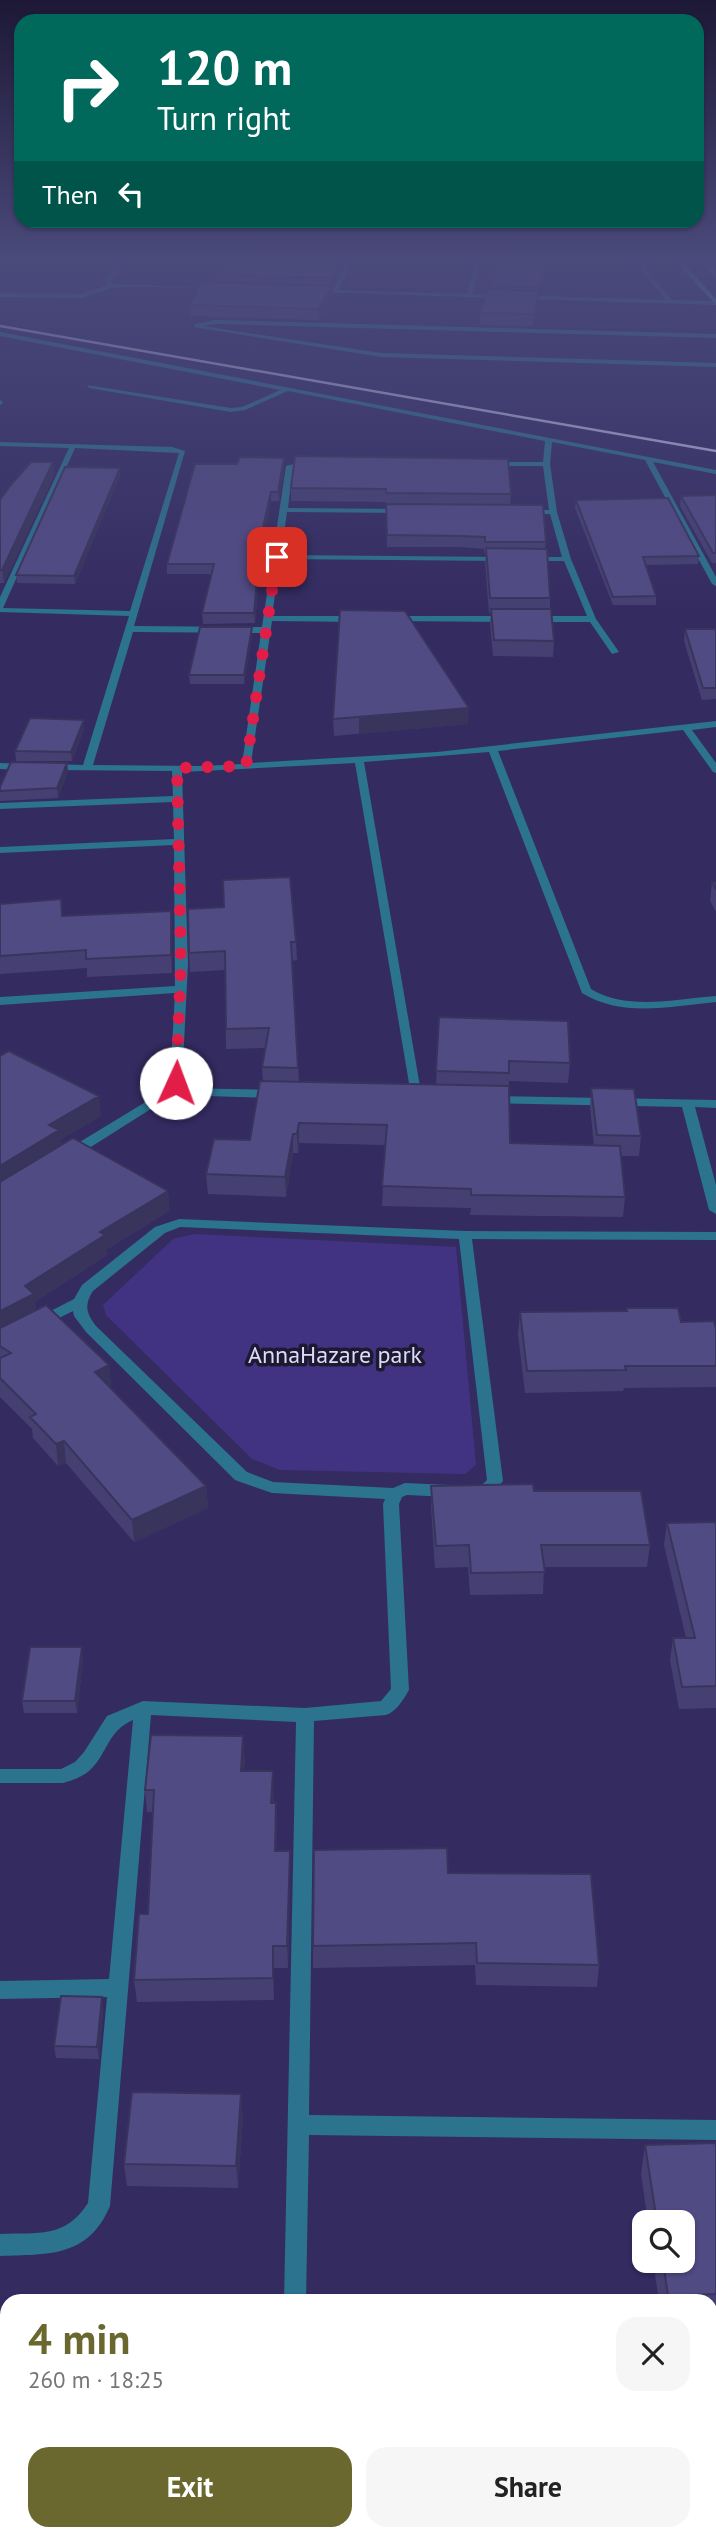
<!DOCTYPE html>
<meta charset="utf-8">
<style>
body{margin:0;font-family:"PT Sans",sans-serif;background:#f6f6f6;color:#222;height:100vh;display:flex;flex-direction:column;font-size:26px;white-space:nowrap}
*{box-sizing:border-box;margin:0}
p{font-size:23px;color:#767676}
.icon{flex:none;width:38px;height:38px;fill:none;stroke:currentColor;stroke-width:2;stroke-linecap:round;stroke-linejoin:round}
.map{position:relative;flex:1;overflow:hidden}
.panel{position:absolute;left:0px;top:2294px;width:718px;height:247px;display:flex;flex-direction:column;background:#fff;border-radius:21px 21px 0 0;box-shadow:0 2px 5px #0004}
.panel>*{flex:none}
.banner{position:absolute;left:14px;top:14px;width:690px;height:214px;border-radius:21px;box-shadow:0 2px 5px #0004;background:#00695c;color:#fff;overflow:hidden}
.fabs{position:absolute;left:632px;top:2210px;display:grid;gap:14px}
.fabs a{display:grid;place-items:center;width:63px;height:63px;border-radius:14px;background:#fff;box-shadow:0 2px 5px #0004;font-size:35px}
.pin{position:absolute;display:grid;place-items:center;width:60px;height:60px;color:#fff;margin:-30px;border-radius:14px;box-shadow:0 4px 10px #0006}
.me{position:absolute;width:77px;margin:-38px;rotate:2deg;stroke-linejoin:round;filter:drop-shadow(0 0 5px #0008)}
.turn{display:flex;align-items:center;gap:24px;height:147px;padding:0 28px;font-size:32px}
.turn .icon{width:91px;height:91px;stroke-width:2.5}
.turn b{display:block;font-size:49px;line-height:60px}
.then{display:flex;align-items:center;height:66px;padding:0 28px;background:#0003;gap:14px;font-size:26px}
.round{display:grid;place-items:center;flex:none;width:74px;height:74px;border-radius:21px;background:#f6f6f6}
.summary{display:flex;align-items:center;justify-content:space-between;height:119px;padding:0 28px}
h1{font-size:42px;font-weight:700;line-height:52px;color:#6a682f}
.primary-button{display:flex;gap:14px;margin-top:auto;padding:14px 28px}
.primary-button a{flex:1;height:80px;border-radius:21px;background:#6a682f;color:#fff;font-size:28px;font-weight:700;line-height:80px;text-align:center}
.primary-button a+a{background:#f6f6f6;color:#222}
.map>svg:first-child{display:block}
.green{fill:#423382}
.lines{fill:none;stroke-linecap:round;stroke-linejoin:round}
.street{fill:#2b738e;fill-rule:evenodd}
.primary{fill:#38aad4;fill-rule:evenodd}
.rail{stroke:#c1bfe3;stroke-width:2.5}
.wall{fill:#464072}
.shaded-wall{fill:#39345c}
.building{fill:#514b84;stroke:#39345c;stroke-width:2}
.route{stroke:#e11d48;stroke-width:12;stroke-dasharray:0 21.6}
.labels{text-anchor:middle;stroke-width:7;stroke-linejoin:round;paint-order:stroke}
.park-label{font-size:24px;fill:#dcdbf8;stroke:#1c1931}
</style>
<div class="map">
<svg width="716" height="2540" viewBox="0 0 716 2540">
<rect width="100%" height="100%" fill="#342b61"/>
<path class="green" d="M194 1234 456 1247 476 1465 465 1474 280 1470 252 1459 106 1315 103 1305 173 1239Z"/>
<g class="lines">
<path class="street" d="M126 259H132L111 280 112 284 221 288 127 287 111 288 82 298 0 297V293L81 294 107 285 106 279Z
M348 259H354L338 290 467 294 476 259H482L472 294 666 300 632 259H638L672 300 716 301V305L313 292 315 289 333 290Z
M216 320 716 334V338L216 324 202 326 381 353 716 363V367L381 357 194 327 195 324Z
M0 332 716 470V474L653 462 716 577V586L712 584 645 460 552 442 550 464 557 512 571 559 596 619 619 652 612 654 590 622H534L530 619 534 616H587L564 561H530L526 559 530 557H562L550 514H527L523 512 527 510H549L543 466H492L488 464 492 462H543L545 441 288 391 245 410 231 412 89 388 87 385 231 408 242 407 280 390 0 336Z
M0 400 3 402 2 404 0 405Z
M0 442 172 447 185 451 134 626 262 627 286 466 310 460 312 463 293 467 288 508 405 509 409 511 405 513 287 512 281 555 506 557V561H503L280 559 272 616H359L363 619 359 622 272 621 251 763 437 752 716 721V727L692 730 716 763V773L713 772 683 730 498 751 591 989C627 1011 676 999 716 996V1002C672 1006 622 1018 582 993L489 752 364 762 422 1098 420 1101H412L355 763 182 772 188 964 182 1083 179 1088 277 1090 283 1094 277 1098 173 1095 75 1157H65L63 1154 65 1151 162 1092 170 1083 175 993 0 1005V997L175 986 174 845 0 853V847L174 839 173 802 0 809V803L173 796 172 771 51 770 46 767 51 764 83 765 129 616 0 612V597L69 448 0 446ZM75 448 179 453 130 611 3 608ZM133 632 261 633 242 764 203 766 93 765Z
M394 616H510L514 619 510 622 391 621V617Z
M0 763 27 764 32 767 27 770 0 769Z
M490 1096 716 1100V1108L695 1107 716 1185V1214L709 1210 682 1107 486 1103 484 1100Z
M179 1219 465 1231 716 1232V1240L472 1239 503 1481C495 1492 482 1500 468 1496L466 1492 468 1488 482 1485 487 1480 459 1239 180 1227 165 1233 93 1291C84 1305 86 1313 96 1326L247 1472 273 1482 393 1488 405 1483 450 1485 456 1487 458 1491 456 1495 450 1497 407 1495 402 1497 399 1504 409 1690C404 1699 396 1712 386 1715L314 1721 309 2115 716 2120V2140L309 2135 306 2301H284L296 1722 151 1715 110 2206C88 2258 48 2254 0 2256V2234C38 2232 65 2239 88 2203L107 1997 0 1999V1981L109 1979 133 1720C107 1731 108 1754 89 1771 82 1777 71 1781 63 1783H0V1769H61L75 1762 84 1752 107 1716 143 1701 305 1708 381 1701 391 1689 383 1504 385 1499 272 1493 235 1480 86 1332 74 1316 73 1311 45 1325H35L33 1322 35 1319 74 1299 82 1285 155 1227Z
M279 2534H303V2540H279Z"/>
<path class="primary" d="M682 259H688L686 266 716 299V305L681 267Z
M691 259C704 259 716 265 716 279L705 266Z"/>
<path class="rail" d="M0 326 716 451"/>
</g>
<path class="wall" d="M345 259 332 286 333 296 318 320 191 316 190 305 217 282V275Z
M500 259H546L533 326 480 325V313L491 289Z
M295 456 511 494 510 505 546 542 545 549 550 598V609L554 641 553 657 493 656 490 624 491 613H489L485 563 486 554H485L484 549 461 547H387L386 502 291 501V488Z
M284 458V467L279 501H271L262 546 255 623 203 624 202 613 212 574H167V564L237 464Z
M54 475 4 583H0V500Z
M120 475 75 584 17 583 16 575Z
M716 495V563H712L680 506 681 496Z
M576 500 699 556 698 564 646 565 656 596V605H613L575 508Z
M340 610 468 724 334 736 333 719Z
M252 627V636L244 684H190L189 675Z
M685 629H716V699L702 700 684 641Z
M84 729 72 761H16L15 751Z
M67 763 68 772 58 798 0 801V787Z
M712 882H716V912L710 901Z
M0 904 62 916 171 911 172 973 87 977V968L0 974Z
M296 942 297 960 292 961 299 1082 436 1085 439 1017 570 1063 568 1083 509 1081 510 1143 594 1146 590 1107 591 1088 641 1136 639 1156H621L625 1197 623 1217 470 1215 471 1208 382 1206 385 1145 299 1143 298 1153H293L286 1197 208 1194 206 1174 250 1140 263 1081 262 1067 265 1048 226 1049 225 970 190 972 189 953Z
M0 1056 101 1116 60 1140 61 1145 168 1191 169 1211 106 1250 107 1255 35 1302 36 1310 109 1365 111 1386 109 1387 206 1486 208 1508 134 1542 66 1463 58 1466 33 1438 32 1429 0 1397Z
M626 1308 681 1322 716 1329V1387L624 1388 623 1391 525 1393 518 1334 520 1312 626 1311Z
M431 1486 534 1491 650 1545 647 1567H544L543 1594 470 1595 468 1567 435 1568 431 1508Z
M716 1522V1708L679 1709 670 1660 673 1638H686L664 1545 667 1523Z
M83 1659 77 1713H24L22 1701Z
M245 1758 244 1771 274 1793V1803H276L277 1825 276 1851 290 1873 288 1968H274V2000L137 2002 134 1980 148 1914 153 1812H147L145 1790Z
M448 1873 599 1965 597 1987 476 1985 475 1965 313 1968V1946Z
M103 2008 99 2059 56 2058 54 2046Z
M243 2116 238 2188 127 2186 124 2164Z
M716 2143V2322H710V2301H659L653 2261H682V2222H648L641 2174 645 2145Z
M628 2534H710L716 2540H632Z"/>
<path class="shaded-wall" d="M215 259H222L207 280 206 271Z
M341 259H345L331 287V278Z
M333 286V296L318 320V309Z
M539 291 538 302 533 326 534 314Z
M284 458V467L279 501 278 492Z
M53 462 54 475 4 583 2 570Z
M120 468V475L75 584 74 576Z
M271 492V501L262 546 255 623 254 613 261 536Z
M252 627V636L244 684V675Z
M469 708 468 724 359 734V718Z
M84 720V729L72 761 71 752Z
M67 763 68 772 58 798 57 788Z
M171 911 172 929V973L171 955Z
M99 1096 101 1116 60 1140 61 1151 0 1188V1166L49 1125Z
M299 1123V1143L298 1153 297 1134Z
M293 1134V1153L286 1197 285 1177Z
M168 1191 169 1211 106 1250 107 1255 35 1302 37 1315 0 1334V1311L25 1286 100 1232Z
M109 1365 111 1386 97 1393 95 1372Z
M64 1441 66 1463 58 1466 56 1444Z
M206 1486 208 1508 134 1542 132 1520Z
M82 1647 83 1659 77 1713 75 1701Z
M243 1736 245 1758 242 1793 241 1771Z
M273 1771 274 1793 272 1825 271 1803Z
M276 1803 277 1825 276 1873 275 1851Z
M290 1851V1873L288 1968 287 1946Z
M273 1946 274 1968V2000L273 1978Z
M102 1997 103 2008 99 2059 97 2047Z
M241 2094 243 2116 238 2188 236 2166Z"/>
<path class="building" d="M212 259H215L206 271Z
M228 259H341L331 278 217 275Z
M500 259H545L540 287 491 286Z
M201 282 333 286 318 309 190 305Z
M488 289 539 291 534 314 480 313Z
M295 456 508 459 511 494 386 493V489L291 488Z
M240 457 284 458 278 492H271L261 536 254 613H202L214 564H167L195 464H237Z
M31 462H53L2 570H0V500L10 486Z
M65 467 120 468 74 576 16 575Z
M716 495V553H713L681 496Z
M668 498 699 556 643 557 656 596 613 597 576 500Z
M386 504 543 505 546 542H485V537L461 536 387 535Z
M486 548 547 549 550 598H490Z
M491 609H551L554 641 494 640Z
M340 610 405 611 469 708 333 719Z
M200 627H252L244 675H189Z
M685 629H716V688H703Z
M30 718 84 720 71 752 15 751Z
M11 762 67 763 57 788 0 791V787Z
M290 877 296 942H291L298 1068 262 1067 269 1028 226 1029 225 951 189 953 188 909 224 907 223 880Z
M712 882H716V890Z
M61 899 62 916 171 911V955L86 959V950L0 956V904Z
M439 1017 568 1021 570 1063 509 1061V1073L436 1071Z
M9 1051 99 1096 49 1125 59 1130 0 1166V1056Z
M260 1081 509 1086 510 1143 620 1146 625 1197 471 1195V1189L382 1186 387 1125 299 1123 297 1134H293L285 1177 206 1174 214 1139 250 1140Z
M591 1088 634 1089 641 1136 597 1135Z
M73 1138 168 1191 100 1232 105 1235 25 1286 34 1294 0 1311V1182Z
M46 1305 109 1365 95 1372 206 1486 132 1520 64 1441 56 1444 30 1417 36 1414 0 1378V1358L11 1353 0 1346V1328Z
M626 1308H678L681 1322 714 1321 716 1329V1366H625L626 1370 527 1371 520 1312 627 1311Z
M533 1484 534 1491H641L650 1545H541L545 1572 471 1573 469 1545 436 1546 431 1486Z
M716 1522V1686L682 1687 673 1638H695L667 1523Z
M30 1647H82L75 1701H22Z
M151 1735 243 1736 241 1771H273L271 1803H276L275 1851H290L287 1946H273V1978L134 1980 139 1914H148L154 1790H145Z
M447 1848 448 1873 591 1874 599 1965 477 1963 476 1943 313 1946 314 1850Z
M61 1996 102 1997 97 2047 54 2046Z
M132 2092 241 2094 236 2166 124 2164Z
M716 2143V2294L668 2296 663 2261H682V2222H657L645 2145Z
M710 2467 716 2476V2540H651L648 2534H710Z
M99 2534H272V2540H98Z"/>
<linearGradient id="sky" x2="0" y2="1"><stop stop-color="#1d1835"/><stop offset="0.42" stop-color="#4a4a7b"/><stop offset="1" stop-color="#4a4a7b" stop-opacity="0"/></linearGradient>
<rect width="716" height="615" fill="url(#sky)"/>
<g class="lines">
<path class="route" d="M176 1083 181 964 177 768 246 766 277 557"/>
</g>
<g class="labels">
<g class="park-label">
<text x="335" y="1363">AnnaHazare park</text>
</g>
</g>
</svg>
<div class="fabs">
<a><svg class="icon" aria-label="search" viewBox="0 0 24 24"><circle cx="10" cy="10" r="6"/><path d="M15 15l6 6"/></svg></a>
</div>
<div class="pin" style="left:277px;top:557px;background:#d93025"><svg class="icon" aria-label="arrive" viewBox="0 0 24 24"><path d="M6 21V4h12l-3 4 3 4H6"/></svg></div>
<svg class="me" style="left:176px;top:1083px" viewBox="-20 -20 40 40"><circle r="19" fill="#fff"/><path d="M0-13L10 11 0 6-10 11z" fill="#e11d48"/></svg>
<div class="banner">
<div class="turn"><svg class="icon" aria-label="right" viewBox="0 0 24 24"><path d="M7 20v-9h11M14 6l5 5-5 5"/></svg><div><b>120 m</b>Turn right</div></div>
<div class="then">Then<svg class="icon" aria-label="left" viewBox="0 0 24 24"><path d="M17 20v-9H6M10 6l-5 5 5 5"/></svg></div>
</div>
<section class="panel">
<div class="summary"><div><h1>4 min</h1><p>260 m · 18:25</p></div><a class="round"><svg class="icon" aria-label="close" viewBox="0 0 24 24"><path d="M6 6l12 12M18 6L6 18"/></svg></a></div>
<div class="primary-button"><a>Exit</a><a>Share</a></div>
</section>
</div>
